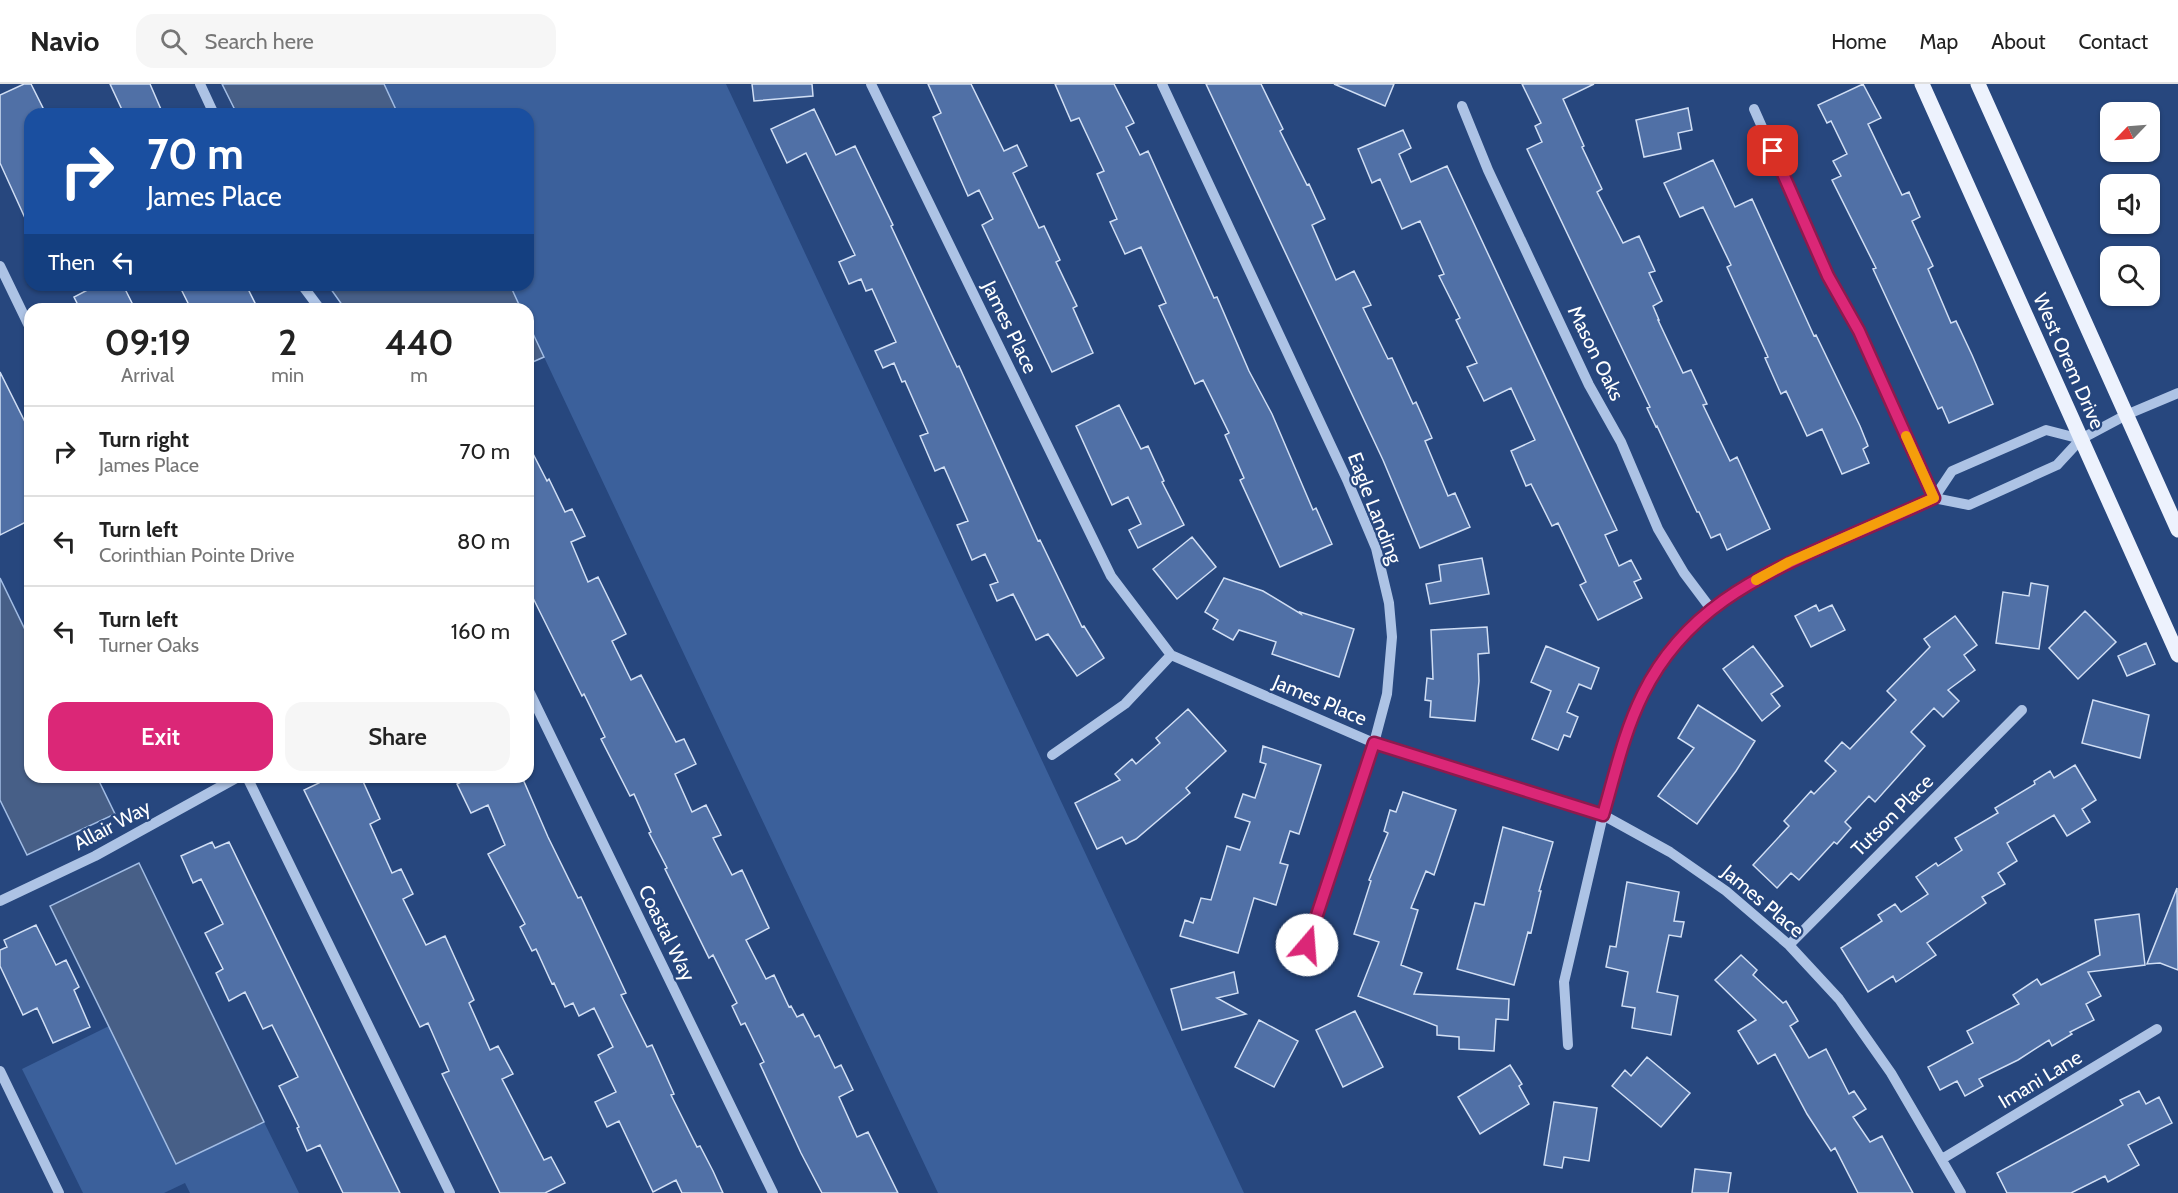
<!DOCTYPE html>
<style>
body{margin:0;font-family:Cabin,sans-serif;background:#f6f6f6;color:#222;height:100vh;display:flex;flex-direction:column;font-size:22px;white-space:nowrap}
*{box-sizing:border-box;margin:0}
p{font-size:20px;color:#767676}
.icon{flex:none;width:33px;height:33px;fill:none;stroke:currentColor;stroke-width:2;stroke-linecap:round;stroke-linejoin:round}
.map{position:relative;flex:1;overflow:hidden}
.sheet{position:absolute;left:24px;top:219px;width:510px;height:480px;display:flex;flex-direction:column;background:#fff;border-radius:18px;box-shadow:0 2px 4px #0004}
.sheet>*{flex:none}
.hud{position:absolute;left:24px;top:24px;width:510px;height:183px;border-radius:18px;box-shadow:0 2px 4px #0004;background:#1a4fa0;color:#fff;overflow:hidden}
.needle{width:39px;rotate:245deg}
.controls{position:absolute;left:2100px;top:18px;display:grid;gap:12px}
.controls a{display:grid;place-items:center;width:60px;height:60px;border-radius:12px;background:#fff;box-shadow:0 2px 4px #0004;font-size:30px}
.pin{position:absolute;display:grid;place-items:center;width:51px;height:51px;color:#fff;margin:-26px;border-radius:12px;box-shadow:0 3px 9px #0006}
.me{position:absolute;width:66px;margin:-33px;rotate:18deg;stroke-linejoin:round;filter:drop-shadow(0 0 4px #0008)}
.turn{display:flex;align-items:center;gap:21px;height:126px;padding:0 24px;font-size:27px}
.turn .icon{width:78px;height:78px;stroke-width:2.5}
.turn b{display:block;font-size:42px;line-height:51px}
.then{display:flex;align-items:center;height:57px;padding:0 24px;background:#0003;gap:12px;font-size:22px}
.eta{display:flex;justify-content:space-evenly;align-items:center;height:102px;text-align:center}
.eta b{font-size:36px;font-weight:600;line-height:42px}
.action{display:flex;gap:12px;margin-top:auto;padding:12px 24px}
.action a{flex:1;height:69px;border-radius:18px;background:#db2777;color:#fff;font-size:24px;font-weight:600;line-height:69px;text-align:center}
.action a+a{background:#f6f6f6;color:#222}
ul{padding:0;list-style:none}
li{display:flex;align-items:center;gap:18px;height:90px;padding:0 24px;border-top:2px solid #e0e0e0}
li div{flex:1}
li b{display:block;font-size:22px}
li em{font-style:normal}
header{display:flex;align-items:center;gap:36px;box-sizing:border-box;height:84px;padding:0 30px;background:#fff;border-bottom:2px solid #e0e0e0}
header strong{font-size:28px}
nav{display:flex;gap:33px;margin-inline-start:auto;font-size:21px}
.search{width:420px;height:54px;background:#f6f6f6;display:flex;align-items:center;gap:15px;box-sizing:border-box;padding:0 21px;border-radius:18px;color:#767676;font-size:22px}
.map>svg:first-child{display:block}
.green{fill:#3b609b}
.water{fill:#475f87;stroke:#a2bde5;stroke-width:1.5}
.building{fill:#5070a6;stroke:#d0def4;stroke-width:1.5}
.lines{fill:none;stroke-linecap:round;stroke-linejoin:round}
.minor{stroke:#adc3e5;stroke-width:10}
.major{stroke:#edf2fd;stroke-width:15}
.route-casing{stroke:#8e194d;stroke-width:15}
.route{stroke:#db2777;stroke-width:10}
.slow{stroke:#f59e0b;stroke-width:10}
.labels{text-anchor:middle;stroke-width:4.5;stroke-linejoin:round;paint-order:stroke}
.street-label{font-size:20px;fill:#fff;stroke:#27477e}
</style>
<header>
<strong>Navio</strong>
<div class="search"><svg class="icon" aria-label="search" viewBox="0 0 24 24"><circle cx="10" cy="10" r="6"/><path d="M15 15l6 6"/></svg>Search here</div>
<nav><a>Home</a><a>Map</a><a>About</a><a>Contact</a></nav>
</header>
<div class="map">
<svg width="2178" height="1109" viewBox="0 0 2178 1109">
<rect width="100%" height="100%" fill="#27477e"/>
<path class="green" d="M384 0H726L1244 1109H938L528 239V225H521L510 201H528V30H398Z
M109 942 176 1080 264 1038 299 1109H190L185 1099 164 1109H83L22 985Z"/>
<path class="water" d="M222 0H384L398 30H237Z
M328 201H510L521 225H345Z
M528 239 544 273 528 280Z
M0 494 30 556V693H97L115 730 27 771 0 716Z
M139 779 264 1038 176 1080 50 822Z"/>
<path class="building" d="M24 0H31L43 24 30 30V145L0 79V11Z
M110 0H150L163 30H124Z
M752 0H812L813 12 754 17Z
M928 0H971L1004 67 1017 61 1027 82 1013 89 1039 144 1044 142 1060 176 1056 178 1077 222 1073 224 1093 269 1052 288 982 141 993 135 979 106 968 112 933 33 941 29Z
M1055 0H1114L1134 39 1126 43 1140 71 1148 67 1214 214 1217 213 1249 287 1272 330 1313 426 1316 424 1332 460 1280 483 1240 396 1244 394 1225 351 1229 349 1203 296 1195 300 1159 222 1166 219 1141 163 1125 170 1110 138 1117 135 1097 90 1104 87 1079 34 1071 37Z
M1206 0H1261L1283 45 1280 47 1307 101 1309 100 1325 135 1312 141 1336 196 1354 187 1371 221 1363 224 1388 275 1392 274 1413 320 1416 318 1432 354 1425 357 1448 412 1455 409 1470 443 1420 464 1383 376Z
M1334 0H1394L1385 22Z
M1522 0H1594L1563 15 1584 62 1582 63 1602 105 1597 108 1623 159 1639 152 1655 187 1649 189 1662 217 1653 222 1659 236H1658L1683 289 1691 286 1707 320 1703 321 1730 377 1737 373 1770 445 1727 466 1720 450 1711 454 1699 428H1697L1657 342 1656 343 1647 324 1650 323 1527 65 1542 58 1535 42 1541 39Z
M1863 0 1881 34 1868 40 1902 111 1909 108 1920 133 1912 137 1933 182 1928 185 1951 239 1956 237 1972 271 1993 320 1949 339 1942 323 1938 325 1873 185 1876 184 1832 96 1841 92 1833 77 1847 70 1831 37 1827 39 1818 21Z
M1688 24 1692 46 1678 49 1681 65 1644 73 1636 36Z
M814 25 836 71 855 62 893 141 891 142 957 283 959 282 1038 457 1040 456 1082 543 1084 542 1104 574 1077 592 1048 550 1036 556 1013 510 997 517 990 501 998 498 985 470 972 476 957 441 968 437 944 383 935 387 920 352 928 349 905 297 902 298 894 279 883 284 875 267 896 258 872 205 866 207 861 195 849 200 839 178 855 171 806 69 787 79 771 45Z
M1403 46 1411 64 1399 70 1411 98 1447 82 1617 446 1605 451 1619 482 1631 476 1641 495 1634 498 1642 514 1598 536 1580 501 1586 498 1558 439 1552 442 1531 400 1526 402 1511 367 1535 356 1511 304 1484 317 1467 283 1477 279 1456 236 1460 234 1439 192 1444 190 1420 137 1402 145 1380 95 1372 99 1358 65Z
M1713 76 1735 123 1752 115 1814 252 1816 251 1860 342 1868 362 1863 365 1869 379 1842 390 1822 345 1807 352 1786 307 1781 310 1765 274 1768 273 1727 183 1731 181 1703 123 1680 133 1664 99Z
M97 201H123L135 225H80L74 213Z
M179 201H246L258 225H191Z
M0 288 30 348V436L0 451Z
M1119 321 1141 365 1148 362 1164 397 1162 398 1184 441 1138 464 1129 446 1141 440 1128 413 1112 421 1076 342Z
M528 360 547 397 549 395 565 428 572 425 585 452 571 458 588 498 598 493 626 550 612 557 631 596 641 591 676 658 684 655 696 680 675 690 692 728 706 721 721 751 713 754 732 791 742 786 769 844 746 856 766 895 774 891 789 923 791 922 797 933 803 930 815 953 819 951 835 984 841 981 853 1006 839 1013 857 1053 868 1048 898 1109H822L801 1069 760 980 764 978 745 939 741 941 732 922 737 919 713 871 709 874 665 785 667 784 649 749 651 748 634 710 630 712 601 655 605 653 584 610 582 612 532 512 528 513Z
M1192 453 1216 483 1177 515 1153 485Z
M1482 474 1489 510 1430 520 1426 500 1441 497 1439 481Z
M1224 494 1263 507 1301 530 1300 528 1354 545 1339 593 1272 570 1276 558 1239 546 1233 556 1213 545 1218 536 1205 528Z
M2031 499 2048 502 2039 565 1996 559 2003 508 2029 512Z
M1816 521 1819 527 1832 521 1845 546 1811 563 1795 532Z
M2085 527 2116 558 2078 595 2049 564Z
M1955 532 1977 561 1964 571 1975 586 1948 606 1959 617 1943 633 1934 624 1911 648 1925 662 1875 718 1869 712 1845 738 1851 744 1837 760 1834 758 1799 796 1791 789 1777 804 1753 781 1789 742 1784 737 1811 707 1814 710 1836 687 1825 677 1842 658 1850 665 1896 616 1887 607 1930 563 1924 555Z
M1487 543 1489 569 1478 570 1479 597 1475 637 1430 633 1431 617 1425 616 1427 594 1433 595 1431 546Z
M2146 559 2155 580 2127 592 2118 572Z
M1546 562 1599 584 1591 605 1579 600 1567 628 1578 633 1570 653 1564 651 1558 666 1532 655 1551 607 1531 598Z
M1753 562 1783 602 1771 610 1780 622 1762 637 1723 585Z
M2093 616 2149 631 2140 674 2082 659Z
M1698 621 1755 657 1736 687 1697 740 1658 712 1694 664 1678 654Z
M1188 625 1226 667 1186 704 1190 709 1136 755 1126 760 1122 753 1097 765 1075 719 1120 696 1115 690 1132 675 1136 680 1160 659 1156 654Z
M1263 662 1321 681 1299 750 1290 747 1280 779 1288 781 1276 821 1254 814 1238 869 1180 852 1185 836 1193 839 1201 814 1211 816 1227 762 1240 766 1250 738 1235 733 1243 710 1255 714 1266 680 1260 678Z
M2075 681 2096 716 2082 725 2090 738 2067 752 2054 731 2007 759 2017 777 1998 789 2005 800 1982 813 1986 819 1927 859 1936 871 1896 898 1893 892 1868 908 1841 864 1882 837 1878 831 1895 820 1901 828 1928 810 1916 793 1936 779 1938 782 1962 766 1955 754 1998 729 1995 724 2035 700 2034 697 2050 687 2054 694Z
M316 693H361L380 735 370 740 392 789 401 785 413 810 403 815 426 861 445 852 474 916 469 919 490 966 498 962 513 990 502 995 544 1076 551 1073 565 1099 545 1109H500L442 990 449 987 428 939 420 943 304 706 319 699Z
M471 693H522L548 753 578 814 581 813 626 909 621 911 647 963 652 961 674 1010 671 1011 697 1063 700 1062 713 1087 723 1109H682L676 1096 653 1108 619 1037 607 1043 595 1018 616 1008 598 971 613 963 594 924 579 932 573 919 565 923 554 899 552 900 536 865 532 867 520 843 525 840 488 770 505 761 488 721 471 729 457 700Z
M1403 708 1456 726 1434 791 1426 787 1411 824 1418 826 1401 881 1422 889 1414 910 1509 915 1508 936 1496 935 1494 967 1459 965V953L1437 951V942L1358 912 1379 858 1354 850 1371 797 1369 796 1388 749 1384 747 1390 726 1396 728Z
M1503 743 1553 758 1539 807H1541L1531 849 1528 848 1514 901 1457 885 1475 819 1484 821Z
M212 758 215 764 229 758 400 1109H343L320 1061 307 1067 297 1044 299 1043 279 1002 298 993 272 941 263 945 245 908 229 917 216 889 223 885 205 849 223 840 201 795 193 799 181 772Z
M1627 798 1679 808 1674 837 1684 838 1681 853 1669 851 1657 908 1678 912 1671 951 1632 944 1635 924 1622 922 1628 888 1606 883 1610 862 1616 863Z
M2177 804 2178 886 2160 879 2147 880Z
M2139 830 2145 881 2088 888 2101 912 2086 920 2094 936 2070 948 2072 950 2052 962 2049 956 2018 976 1979 995 1983 1002 1965 1012 1957 997 1940 1006 1928 983 1973 959 1967 947 2019 920 2013 911 2037 895 2041 901 2100 871 2095 836Z
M36 841 56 881 66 876 79 903 74 906 90 943 53 959 37 924 23 931 0 882V866L7 863 4 856Z
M1741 871 1757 886 1753 891 1783 919 1786 917 1798 937 1790 942 1809 974 1826 965 1849 1010 1854 1007 1866 1025 1853 1033 1870 1058 1882 1052 1913 1109H1858L1835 1064 1831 1067 1807 1030 1775 970 1758 980 1738 947 1756 936 1715 896Z
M1234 888 1238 909 1217 914 1246 930 1182 946 1171 905Z
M1355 927 1383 983 1343 1003 1316 946Z
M1259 936 1298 957 1274 1003 1235 983Z
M1647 973 1690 1009 1661 1043 1612 1002 1625 986 1631 992Z
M1510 981 1522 1000 1519 1002 1529 1020 1480 1050 1458 1013Z
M2139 1007 2146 1020 2159 1013 2172 1039 2128 1061 2139 1081 2108 1098 2105 1092 2071 1109H2007L1997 1089 2123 1021 2120 1016Z
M1554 1018 1597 1024 1589 1077 1564 1073 1562 1084 1544 1081Z
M1695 1085 1731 1089 1728 1109H1692Z"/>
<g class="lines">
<path class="minor" d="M200 0 214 30
M871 0 1111 492 1171 571 1374 659 1603 731 1670 768 1726 807 1789 861 1839 915 1891 989 1961 1109
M1162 0 1348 398 1376 464 1389 519 1392 553 1387 610 1374 659 1300 884
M1462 22 1488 86 1589 301 1621 358 1658 445 1684 489 1711 525
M1754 25 1828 192 1859 247 1934 414
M0 182 30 244
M302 201 320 225
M1934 414 1969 421 2057 381 2081 355 2126 331 2178 309
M528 605 773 1109
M1052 671 1125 620 1171 571
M247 693 450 1109
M0 817 95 772 238 693
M1789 861 2022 626
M1568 961 1564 898 1603 731 1627 647 1644 609 1667 570 1711 525 1742 503 1789 478 1934 414 1952 387 2046 346 2081 355
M0 987 59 1109
M1942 1075 2157 945"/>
<path class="major" d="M1922 0 2178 571
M1978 0 2178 446"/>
</g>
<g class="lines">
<g class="route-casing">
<path id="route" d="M1307 861 1374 659 1603 731C1615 690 1624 648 1643 610 1684 527 1754 494 1834 458 1867 444 1901 429 1934 414L1859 247 1828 192 1773 67"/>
</g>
<use href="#route" class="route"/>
<path class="slow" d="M1756 496 1789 478 1934 414 1906 352"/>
</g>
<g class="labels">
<g class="street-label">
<text transform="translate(1010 243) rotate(64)" y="7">James Place</text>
<text transform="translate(1596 269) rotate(64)" y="7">Mason Oaks</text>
<text transform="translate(2069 277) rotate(66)" y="7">West Orem Drive</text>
<text transform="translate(1375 424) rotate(69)" y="7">Eagle Landing</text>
<text transform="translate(1320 616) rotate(23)" y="7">James Place</text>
<text transform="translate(1892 731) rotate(-45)" y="7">Tutson Place</text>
<text transform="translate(112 741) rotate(-28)" y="7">Allair Way</text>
<text transform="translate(1763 817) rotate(40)" y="7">James Place</text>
<text transform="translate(667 849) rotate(64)" y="7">Coastal Way</text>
<text transform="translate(2040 995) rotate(-31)" y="7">Imani Lane</text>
</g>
</g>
</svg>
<div class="controls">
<a><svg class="needle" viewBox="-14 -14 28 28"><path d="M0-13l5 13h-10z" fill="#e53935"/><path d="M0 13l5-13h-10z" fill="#767676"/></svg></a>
<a><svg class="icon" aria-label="sound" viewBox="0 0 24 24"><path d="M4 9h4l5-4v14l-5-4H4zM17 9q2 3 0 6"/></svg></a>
<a><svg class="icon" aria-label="search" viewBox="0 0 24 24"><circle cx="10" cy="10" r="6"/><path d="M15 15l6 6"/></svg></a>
</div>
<div class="pin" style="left:1773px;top:67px;background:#d93025"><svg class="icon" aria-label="arrive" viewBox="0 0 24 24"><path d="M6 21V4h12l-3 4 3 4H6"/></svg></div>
<svg class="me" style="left:1307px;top:861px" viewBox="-20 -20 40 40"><circle r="19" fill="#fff"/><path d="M0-13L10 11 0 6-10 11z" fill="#db2777"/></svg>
<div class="hud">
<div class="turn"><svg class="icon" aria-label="right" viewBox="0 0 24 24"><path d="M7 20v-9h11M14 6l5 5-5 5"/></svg><div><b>70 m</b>James Place</div></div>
<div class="then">Then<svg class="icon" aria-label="left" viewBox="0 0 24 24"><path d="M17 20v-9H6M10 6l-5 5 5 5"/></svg></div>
</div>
<section class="sheet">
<div class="eta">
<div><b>09:19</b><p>Arrival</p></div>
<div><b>2</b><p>min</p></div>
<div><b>440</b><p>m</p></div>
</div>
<ul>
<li><svg class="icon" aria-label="right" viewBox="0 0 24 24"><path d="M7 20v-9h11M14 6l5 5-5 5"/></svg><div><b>Turn right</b><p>James Place</p></div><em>70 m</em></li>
<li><svg class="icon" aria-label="left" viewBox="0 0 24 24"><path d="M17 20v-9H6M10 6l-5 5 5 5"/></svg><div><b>Turn left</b><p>Corinthian Pointe Drive</p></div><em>80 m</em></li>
<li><svg class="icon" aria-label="left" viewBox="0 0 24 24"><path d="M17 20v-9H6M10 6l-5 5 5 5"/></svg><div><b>Turn left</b><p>Turner Oaks</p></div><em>160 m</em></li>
</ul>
<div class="action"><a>Exit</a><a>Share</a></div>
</section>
</div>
